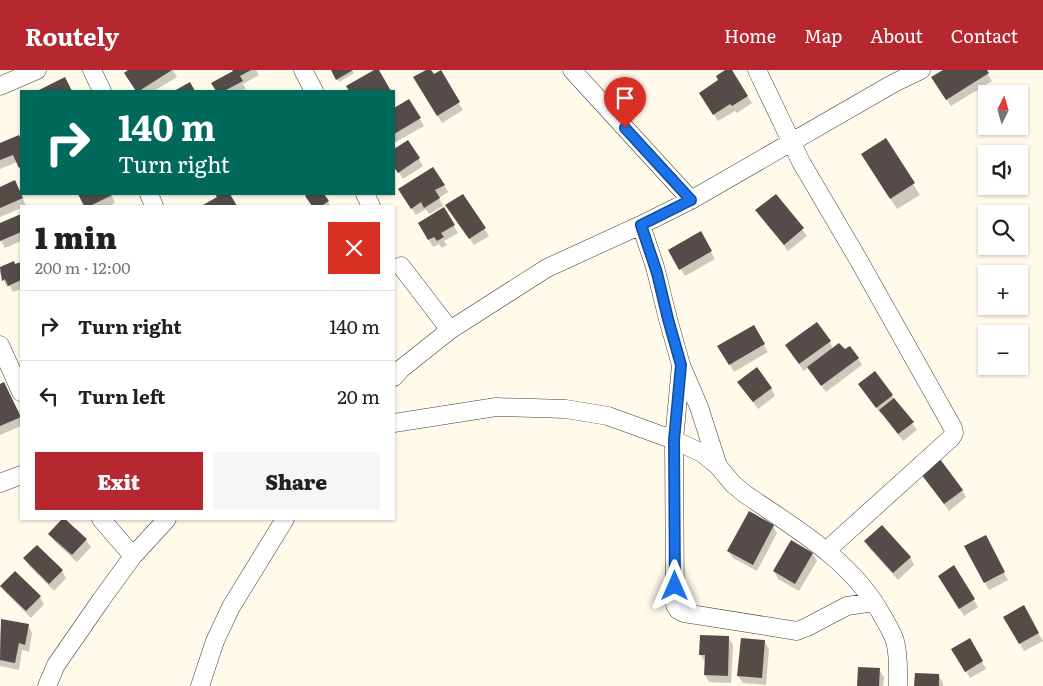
<!DOCTYPE html>
<meta charset="utf-8">
<style>
body{margin:0;font-family:Literata,serif;background:#f6f6f6;color:#202124;height:100vh;display:flex;flex-direction:column;font-size:19px;white-space:nowrap}
*{box-sizing:border-box;margin:0}
p{font-size:16px;color:#757577}
.icon{flex:none;width:28px;height:28px;fill:none;stroke:currentColor;stroke-width:2;stroke-linecap:round;stroke-linejoin:round}
.map{position:relative;flex:1;overflow:hidden}
.panel{position:absolute;left:20px;top:135px;width:375px;height:315px;display:flex;flex-direction:column;background:#fff;border-radius:0px;box-shadow:0 1px 4px #0004}
.panel>*{flex:none}
.guide{position:absolute;left:20px;top:20px;width:375px;height:105px;border-radius:0px;box-shadow:0 1px 4px #0004;background:#00695c;color:#fff;overflow:hidden}
.needle{width:32px;rotate:5deg}
.buttons{position:absolute;left:978px;top:15px;display:grid;gap:10px}
.buttons a{display:grid;place-items:center;width:50px;height:50px;border-radius:0px;background:#fff;box-shadow:0 1px 4px #0004;font-size:25px}
.pin{position:absolute;display:grid;place-items:center;width:42px;height:42px;color:#fff;margin:-51px -21px;border-radius:50% 50% 50% 0;rotate:-45deg;box-shadow:0 0 5px #0007}
.pin .icon{rotate:45deg}
.me{position:absolute;width:55px;margin:-28px;rotate:0deg;stroke-linejoin:round;filter:drop-shadow(0 0 4px #0008)}
.turn{display:flex;align-items:center;gap:18px;height:105px;padding:0 15px;font-size:22px}
.turn .icon{width:65px;height:65px;stroke-width:2.5}
.turn b{display:block;font-size:35px;line-height:42px}
.round{display:grid;place-items:center;flex:none;width:52px;height:52px;border-radius:0px;background:#f6f6f6}
.headline{display:flex;align-items:center;justify-content:space-between;height:85px;padding:0 15px}
h1{font-size:30px;font-weight:800;line-height:38px}
.cta{display:flex;gap:10px;margin-top:auto;padding:10px 15px}
.cta a{flex:1;height:58px;border-radius:0px;background:#b72730;color:#fff;font-size:20px;font-weight:800;line-height:58px;text-align:center}
.cta a+a{background:#f6f6f6;color:#202124}
ul{padding:0;list-style:none}
li{display:flex;align-items:center;gap:15px;height:70px;padding:0 15px;border-top:1px solid #e0e0e0}
li div{flex:1}
li b{display:block;font-size:19px}
li em{font-style:normal}
header{display:flex;align-items:center;gap:30px;box-sizing:border-box;height:70px;padding:0 25px;background:#b72730;color:#fff}
header strong{font-size:24px}
nav{display:flex;gap:28px;margin-inline-start:auto;font-size:18px}
.map>svg:first-child{display:block}
.shadow{fill:#0003}
.building{fill:#544c48}
.lines{fill:none;stroke-linecap:round;stroke-linejoin:round}
.street-casing{stroke:#3e3e3e;stroke-width:19}
.street{stroke:#fff;stroke-width:18}
.route-casing{stroke:#114b97;stroke-width:12}
.route{stroke:#1a73e8;stroke-width:9}
</style>
<header>
<strong>Routely</strong>
<nav><a>Home</a><a>Map</a><a>About</a><a>Contact</a></nav>
</header>
<div class="map">
<svg width="1043" height="616" viewBox="0 0 1043 616">
<rect width="100%" height="100%" fill="#fffaea"/>
<path class="shadow" d="M130 0H173L177 7 154 21H137L130 10Z
M233 0H256L259 5 243 14 246 19 241 21H218L213 13 234 2Z
M332 0H352L354 3 339 12Z
M428 0 433 6 440 2 463 40 442 53 415 8Z
M727 0H730L752 33 737 43 735 41 718 51 705 30Z
M945 0H985L992 11 951 36 937 15Z
M409 31 424 56 394 73V40Z
M18 66 21 71V100L17 92 0 99V74Z
M408 71 423 96 403 109 394 95V81Z
M869 95 913 114 920 125 897 139Z
M444 115 448 122 439 128 443 136 429 144 426 139 416 145 404 126Z
M0 118 19 119 26 136H21V138L0 147Z
M79 124H111L115 133 109 136H85Z
M310 124H322L330 135 327 136H313L307 126Z
M463 125 489 166 474 175 451 143Z
M775 125 807 166 788 181 757 140Z
M444 139 458 163 444 171 447 175 442 178 439 174 433 177 419 154Z
M20 146 21 171 5 178 0 169V154Z
M700 163 715 189 685 206 670 181Z
M13 193 15 196 21 193V219L13 222 10 216 7 217 0 203V198Z
M753 256 768 282 734 302 719 277Z
M830 272 833 279 844 281 858 288 862 295 826 322 809 297 804 301 791 283Z
M859 314 892 326 917 360 903 371 882 343 881 344Z
M0 315 8 321 21 350V356L0 365Z
M771 318 775 326 758 339 743 319Z
M919 400 962 420 966 427 949 441Z
M64 449 86 470 91 477 77 492 54 471 50 464Z
M773 456 777 463 757 501 733 488 728 481Z
M866 472 910 487 914 495 898 510 870 479Z
M989 474 1008 510 989 520 966 477Z
M37 476 62 501 66 508 54 521 29 496 25 488Z
M812 483 817 491 799 521 778 509 774 501Z
M954 497 978 537 964 546 944 513Z
M15 502 40 527 44 534 31 548 6 523 1 516Z
M1023 537 1043 571 1024 581 1005 547Z
M2 551 28 555 32 563 29 582 22 580 19 600 0 596V565Z
M728 567 733 575 731 613 709 612 705 605V592L700 584Z
M969 570 986 599 970 608 953 579Z
M764 571 769 579 766 615 743 613 738 606Z
M879 600 884 607 883 616H858Z
M939 606 943 613V616H916Z"/>
<path class="building" d="M128 0H172L139 21H136L124 3Z
M232 0H251L240 6 243 11 224 21H216L211 13 233 1Z
M331 0H353L336 10Z
M374 0H379L391 21H349L346 16Z
M426 0H431L434 4 441 0 460 32 437 46 413 7Z
M725 0H732L748 26 732 36 730 34 713 45 699 23 718 10 716 6Z
M943 0H987L989 3 946 30 931 7Z
M65 7 72 21H37Z
M190 12 195 21H174Z
M409 29 421 48 394 64V38Z
M19 65 21 70V97L19 98 13 85 0 90V73Z
M886 68 915 113 890 129 861 84Z
M408 70 420 88 398 103 394 97V79Z
M433 97 445 115 435 120 440 128 424 138 421 132 411 139 398 119Z
M15 110 23 128 0 138V117Z
M78 124H111L112 125 90 136H84Z
M215 124H230L237 136H204L203 135 217 127Z
M308 124H324L329 131 321 136H312L305 126Z
M463 124 486 158 469 169 445 135Z
M776 124 804 158 784 175 755 140Z
M444 137 455 155 441 163 444 167 437 171 434 167 428 170 418 153Z
M21 144V162L0 171V153Z
M701 161 712 181 679 200 668 180Z
M14 191 15 194 21 192V210L8 216 5 209 2 211 0 197Z
M817 252 831 271 799 294 785 275Z
M754 255 765 274 729 295 717 276Z
M839 273 845 279 850 276 859 288 821 316 807 297Z
M757 297 772 318 753 332 737 312Z
M875 301 893 325 876 338 858 314Z
M4 312 21 347 0 356V314Z
M894 328 914 352 898 364 879 340Z
M937 385 963 420 944 434 918 400Z
M749 441 774 455 753 495 727 481Z
M62 449H65L87 469 72 485 48 464Z
M882 455 911 487 893 503 864 471Z
M986 465 1005 502 984 513 964 476Z
M791 470 813 483 795 514 773 501Z
M37 475 63 500 49 514 23 488Z
M954 495 975 529 959 539 938 506Z
M15 501 41 526 26 541 0 516Z
M1024 535 1039 563 1019 574 1003 547Z
M1 549 29 554 25 575 19 573 15 593 0 590Z
M700 565 729 566 728 606 704 605 705 585H699Z
M741 568 765 570 762 608 737 606Z
M970 568 983 591 965 602 951 579Z
M858 597 880 598 879 616H857Z
M915 603 939 604V616H914Z"/>
<g class="lines">
<g class="street-casing">
<path id="street" d="M92 0 102 21
M303 0 314 21
M572 0 691 130
M757 0 801 92 858 189 953 358 954 363 951 368 827 480
M0 16 37 0
M149 124 154 136
M365 124 371 136
M641 155 655 197 668 249 681 295 699 337 718 396
M401 196 450 260
M0 275 21 322
M681 295 674 370 675 535 678 540 684 543 797 561 807 557 847 536 874 532
M394 307 401 299 450 260 547 198 641 155 691 130 894 13 921 0
M394 353 496 337 566 339 608 346 674 370 702 383 718 396 733 414 745 424C796 459 852 490 883 547 887 554 892 562 895 571 899 585 898 601 898 616
M0 413 21 405
M101 449 133 486
M47 616 56 595 101 530 133 486 167 449
M200 616 215 571 231 537 285 449"/>
</g>
<use href="#street" class="street"/>
</g>
<g class="lines">
<g class="route-casing">
<path id="route" d="M625 58 691 130 641 155 657 203 668 249 681 295 674 370 675 516"/>
</g>
<use href="#route" class="route"/>
</g>
</svg>
<div class="buttons">
<a><svg class="needle" viewBox="-14 -14 28 28"><path d="M0-13l5 13h-10z" fill="#e53935"/><path d="M0 13l5-13h-10z" fill="#757577"/></svg></a>
<a><svg class="icon" aria-label="sound" viewBox="0 0 24 24"><path d="M4 9h4l5-4v14l-5-4H4zM17 9q2 3 0 6"/></svg></a>
<a><svg class="icon" aria-label="search" viewBox="0 0 24 24"><circle cx="10" cy="10" r="6"/><path d="M15 15l6 6"/></svg></a>
<a>+</a>
<a>−</a>
</div>
<div class="pin" style="left:625px;top:58px;background:#d93025"><svg class="icon" aria-label="arrive" viewBox="0 0 24 24"><path d="M6 21V4h12l-3 4 3 4H6"/></svg></div>
<svg class="me" style="left:675px;top:516px" viewBox="-20 -20 40 40"><path d="M0-17L14 15 0 8-14 15z" fill="#1a73e8" stroke="#fff" stroke-width="4"/></svg>
<div class="guide">
<div class="turn"><svg class="icon" aria-label="right" viewBox="0 0 24 24"><path d="M7 20v-9h11M14 6l5 5-5 5"/></svg><div><b>140 m</b>Turn right</div></div>
</div>
<section class="panel">
<div class="headline"><div><h1>1 min</h1><p>200 m · 12:00</p></div><a class="round" style="background:#d93025;color:#fff"><svg class="icon" aria-label="close" viewBox="0 0 24 24"><path d="M6 6l12 12M18 6L6 18"/></svg></a></div>
<ul>
<li><svg class="icon" aria-label="right" viewBox="0 0 24 24"><path d="M7 20v-9h11M14 6l5 5-5 5"/></svg><div><b>Turn right</b></div><em>140 m</em></li>
<li><svg class="icon" aria-label="left" viewBox="0 0 24 24"><path d="M17 20v-9H6M10 6l-5 5 5 5"/></svg><div><b>Turn left</b></div><em>20 m</em></li>
</ul>
<div class="cta"><a>Exit</a><a>Share</a></div>
</section>
</div>
